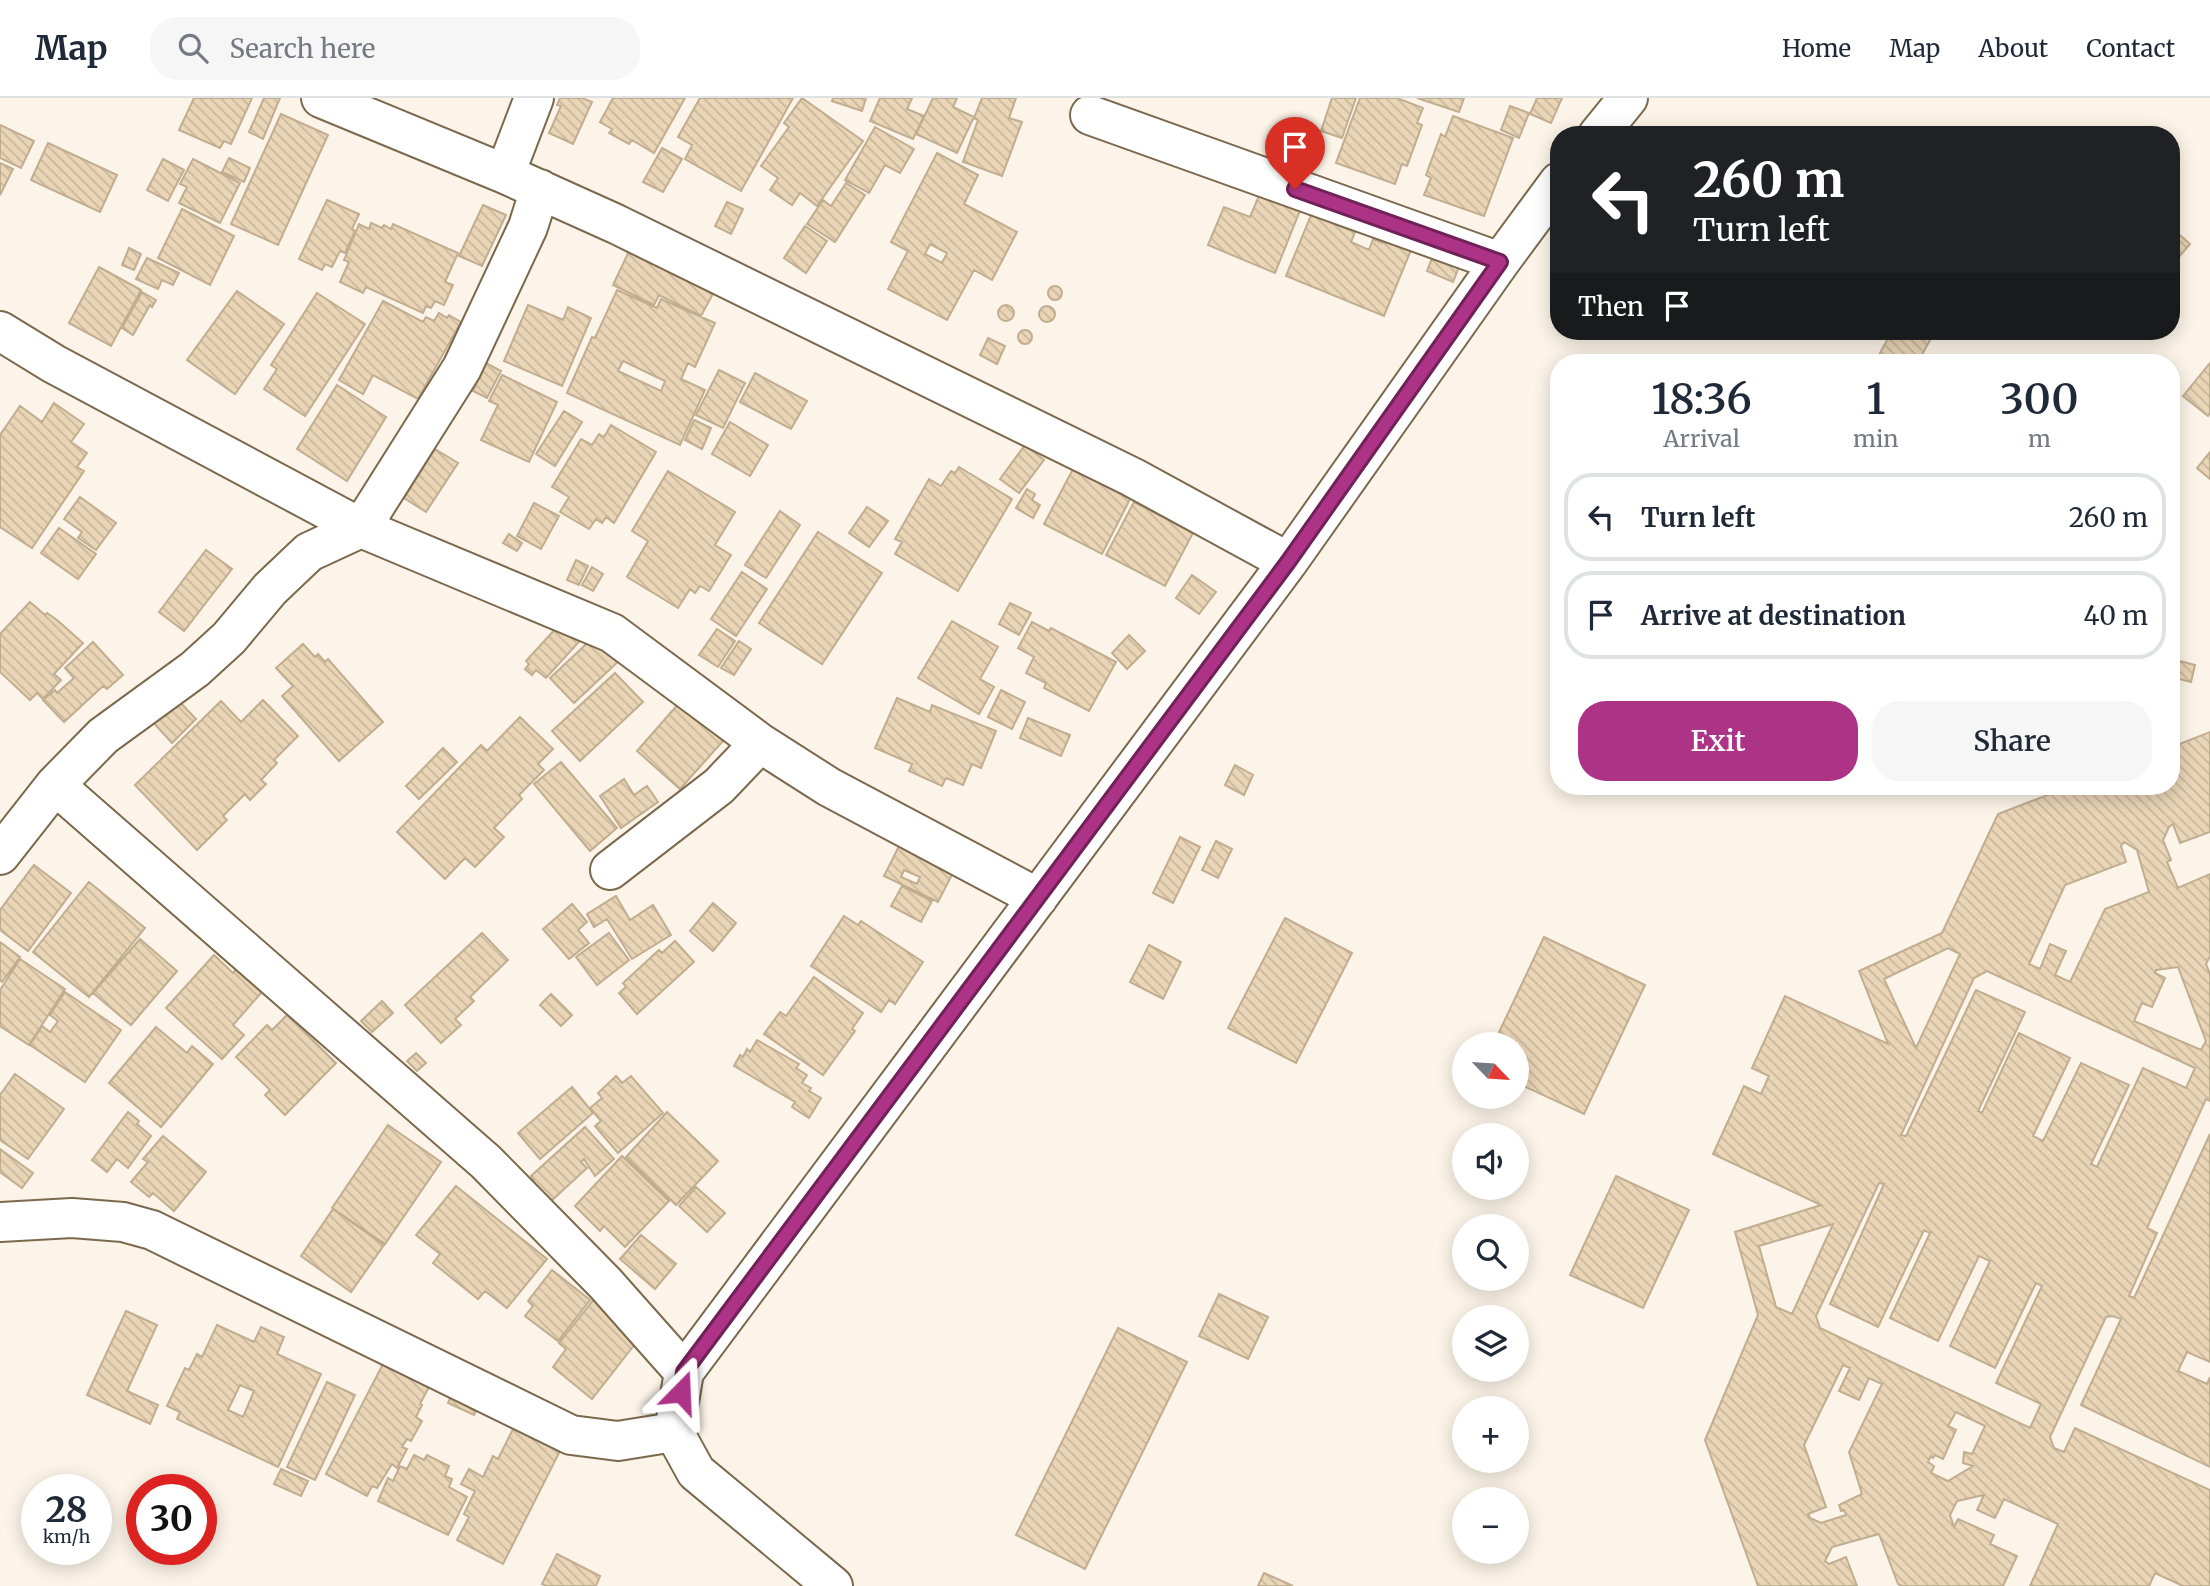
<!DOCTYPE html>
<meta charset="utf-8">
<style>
body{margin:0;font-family:Merriweather,serif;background:#f6f6f7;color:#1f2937;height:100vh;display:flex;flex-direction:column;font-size:26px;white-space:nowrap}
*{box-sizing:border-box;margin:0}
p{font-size:23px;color:#747a83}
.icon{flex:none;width:38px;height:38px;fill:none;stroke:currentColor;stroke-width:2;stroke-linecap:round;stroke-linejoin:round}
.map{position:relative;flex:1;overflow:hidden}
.side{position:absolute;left:1550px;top:256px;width:630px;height:441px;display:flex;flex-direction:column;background:#fff;border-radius:28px;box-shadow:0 4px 18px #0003}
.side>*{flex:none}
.guide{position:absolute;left:1550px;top:28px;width:630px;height:214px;border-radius:28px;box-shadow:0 4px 18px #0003;background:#202124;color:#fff;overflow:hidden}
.needle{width:46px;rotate:115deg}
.controls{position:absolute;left:1452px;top:934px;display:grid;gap:14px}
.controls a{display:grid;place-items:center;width:77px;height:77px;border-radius:50%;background:#fff;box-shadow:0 4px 18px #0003;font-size:35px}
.speed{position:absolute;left:21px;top:1376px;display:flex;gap:14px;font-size:35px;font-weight:700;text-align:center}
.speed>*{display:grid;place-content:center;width:91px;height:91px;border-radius:50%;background:#fff;box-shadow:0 4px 18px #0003;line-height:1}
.speed small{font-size:18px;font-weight:400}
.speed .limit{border:10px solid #d22;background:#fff;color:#111}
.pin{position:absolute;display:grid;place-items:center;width:60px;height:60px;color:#fff;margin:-72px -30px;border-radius:50% 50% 50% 0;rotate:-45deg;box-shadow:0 0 7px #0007}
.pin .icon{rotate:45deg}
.me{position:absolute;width:77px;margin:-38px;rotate:21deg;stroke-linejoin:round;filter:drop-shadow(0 0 5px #0008)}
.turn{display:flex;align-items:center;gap:24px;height:147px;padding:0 28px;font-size:32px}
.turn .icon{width:91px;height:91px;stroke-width:2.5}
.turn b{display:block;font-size:49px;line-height:60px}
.then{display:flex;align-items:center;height:66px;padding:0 28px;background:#0003;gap:14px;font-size:26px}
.eta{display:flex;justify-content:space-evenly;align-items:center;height:119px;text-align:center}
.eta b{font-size:42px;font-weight:600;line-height:49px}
.button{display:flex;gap:14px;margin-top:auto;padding:14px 28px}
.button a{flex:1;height:80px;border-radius:28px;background:#ad3386;color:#fff;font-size:28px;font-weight:600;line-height:80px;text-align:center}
.button a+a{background:#f6f6f7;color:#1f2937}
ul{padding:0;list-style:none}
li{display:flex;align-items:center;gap:21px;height:88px;margin:0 14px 10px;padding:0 14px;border:4px solid #e0e1e3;border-radius:28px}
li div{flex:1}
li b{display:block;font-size:26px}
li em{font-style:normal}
header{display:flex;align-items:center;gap:42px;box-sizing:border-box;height:98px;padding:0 35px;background:#fff;border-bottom:2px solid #e0e1e3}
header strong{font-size:33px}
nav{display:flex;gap:38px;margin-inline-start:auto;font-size:24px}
.search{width:490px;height:63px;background:#f6f6f7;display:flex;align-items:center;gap:18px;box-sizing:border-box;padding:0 24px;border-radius:28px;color:#747a83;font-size:26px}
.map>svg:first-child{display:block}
.building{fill:url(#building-back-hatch);stroke:#c1ad90;stroke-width:2;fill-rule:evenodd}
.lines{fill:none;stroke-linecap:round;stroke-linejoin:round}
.minor-casing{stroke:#7b694d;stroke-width:42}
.minor{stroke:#fff;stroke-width:38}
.route-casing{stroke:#702157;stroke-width:18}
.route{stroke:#ad3386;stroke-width:12}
</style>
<header>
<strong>Map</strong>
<div class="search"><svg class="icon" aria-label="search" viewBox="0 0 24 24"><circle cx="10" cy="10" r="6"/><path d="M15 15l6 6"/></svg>Search here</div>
<nav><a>Home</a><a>Map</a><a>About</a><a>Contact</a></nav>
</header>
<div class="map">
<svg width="2210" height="1488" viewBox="0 0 2210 1488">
<defs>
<pattern id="building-back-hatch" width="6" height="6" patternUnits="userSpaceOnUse" patternTransform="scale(1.75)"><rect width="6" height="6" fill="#ead5b7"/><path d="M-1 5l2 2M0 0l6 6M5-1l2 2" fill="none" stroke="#c9b79d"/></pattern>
</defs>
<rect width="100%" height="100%" fill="#fcf4e8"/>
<path class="building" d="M194 0H252L231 46 224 43 220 50 179 32Z
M264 0H280L263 41 249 34Z
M560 0H582L592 4 573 46 549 35 561 8 557 7Z
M613 0H685L654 55 632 42 629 46 609 35 612 31 600 24Z
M700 0H793L741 93 685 61 692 47 678 39Z
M802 0 863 43 817 108 800 95 792 107 770 92 778 80 761 68 789 29 784 25Z
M833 0H866L862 13 832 3Z
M880 0H912L907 11 924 18 913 41 870 23Z
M933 0H957L953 9 974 19 957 55 916 36Z
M982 0H1016L1009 20 1022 24 1002 78 963 64 978 22 974 20Z
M1332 0H1356L1342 40 1321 33Z
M1360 0H1397L1423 10 1417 25 1422 27 1407 68 1402 66 1395 86 1336 65Z
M1417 0H1464L1459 14Z
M1537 0H1562L1551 25 1530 16Z
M1510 8 1529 15 1519 40 1501 32Z
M281 16 328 37 278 147 231 126Z
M1453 18 1513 40 1484 118 1424 97 1431 80 1426 77 1441 36 1445 39Z
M0 27 34 43 21 70 0 60Z
M875 29 914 51 900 75 885 67 869 95 845 82Z
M48 45 117 77 100 114 31 82Z
M662 50 682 61 663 94 643 84Z
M937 55 978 77 964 106 1017 134 992 182 974 172 947 222 888 191 908 153 891 144ZM930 146 947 155 942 165 925 156Z
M229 60 250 70 244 84 222 74Z
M163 61 184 72 168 103 147 92Z
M193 61 240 85 220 125 179 105 187 89 180 86Z
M0 65 13 71 0 97Z
M846 85 865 97 835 144 807 126 823 102 831 108Z
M1263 88 1303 105 1275 175 1208 147 1224 109 1250 119Z
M327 102 359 116 352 131 355 133 345 155 340 153 332 169 325 166 322 172 299 161Z
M727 104 743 111 731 136 715 128Z
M483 107 506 117 482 168 459 158Z
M1314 110 1340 121 1337 127 1355 134 1351 144 1369 152 1373 141 1382 145 1384 141 1411 152 1384 218 1286 178Z
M182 111 234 138 210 187 158 160Z
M371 125 382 130 384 127 391 131 393 126 458 155 445 184 453 187 444 207 435 203 431 210 426 208 423 215 366 189 363 195 340 184 349 164 344 162 359 126 369 131Z
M805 128 827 143 806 175 784 160Z
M2172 130 2190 146 2172 167Z
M1438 145 1464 156 1453 184 1427 173Z
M631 149 715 192 701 218 659 197 654 207 613 187Z
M129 150 141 156 134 172 122 167Z
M147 160 179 175 173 187 162 182 158 191 136 181Z
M99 169 141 192 111 248 69 225Z
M1048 195a7 7 0 1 1 14 0a7 7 0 1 1-14 0Z
M617 192 657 210 661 201 715 225 695 269 688 265 681 281 705 292 680 347 567 295 592 239 595 240ZM623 263 665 283 661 293 618 273Z
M237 193 284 226 235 296 187 262Z
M142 194 156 202 152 209 150 207 133 237 122 230Z
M317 195 365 226 305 318 264 291 277 271 271 267Z
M383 203 423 224 426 219 434 223 439 215 447 220 449 217 461 224 418 301 373 277 363 296 339 282Z
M528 207 563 222 568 209 591 220 562 288 504 263Z
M998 215a8 8 0 1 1 16 0a8 8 0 1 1-16 0Z
M1039 216a8 8 0 1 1 16 0a8 8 0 1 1-16 0Z
M1018 239a7 7 0 1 1 14 0a7 7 0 1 1-14 0Z
M1882 233H1935L1918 264H1875L1890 237Z
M988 240 1005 248 997 266 980 257Z
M486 265 501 273 487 300 473 293Z
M2210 265V315L2208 318 2183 298Z
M719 272 745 285 723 330 696 317Z
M755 275 807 303 791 331 740 304Z
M502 277 557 304 529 364 481 342 498 307 489 303Z
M337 287 386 319 347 383 297 351Z
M54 305 84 326 71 344 87 355 77 369 84 373 32 450 0 429V337L20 308 42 324Z
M564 313 582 324 555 368 536 356Z
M694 322 711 330 702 351 685 342Z
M730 324 768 347 750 378 712 356Z
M611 327 656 354 614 425 606 419 602 425 596 421 589 431 560 414 569 399 552 389 581 341 592 347 599 336 604 339Z
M1025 347 1044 362 1019 395 1000 381Z
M435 351 458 365 426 414 404 400Z
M2210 354V381L2197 370Z
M959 369 1012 401 958 493 895 456 902 444 895 441 929 381 941 388 951 373 955 375Z
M1073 371 1130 401 1102 456 1044 426Z
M668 373 735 414 715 447 731 457 709 493 700 488 695 495 690 491 678 510 627 479 648 443 632 433Z
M1027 391 1035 396 1032 402 1040 407 1033 420 1016 410Z
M80 399 116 425 96 452 78 440 82 434 64 421Z
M1134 404 1193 435 1165 488 1106 457Z
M534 405 559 418 541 451 517 438Z
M867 409 888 423 869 449 849 435Z
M780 413 800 427 766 480 745 467Z
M59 430 96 456 78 481 41 455Z
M818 434 882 475 822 566 759 525Z
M509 436 522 445 517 453 503 445Z
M206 452 232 471 184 533 159 514Z
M576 462 588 468 579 487 567 482Z
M592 469 603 476 593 493 582 487Z
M742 474 767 491 736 538 711 521Z
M1192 477 1216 494 1199 516 1176 500Z
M30 504 45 517 47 515 57 522 83 545 54 576 61 582 43 601 37 595 30 602 0 574V536Z
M1010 505 1031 515 1019 537 999 526Z
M568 517 587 535 546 580 536 572 532 577 525 571 529 566 526 563Z
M952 523 998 549 980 581 994 589 979 616 918 580Z
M1032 524 1049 533 1051 530 1116 564 1089 613 1044 590 1046 585 1026 575 1034 559 1018 550Z
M717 531 735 543 718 569 699 557Z
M598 535 622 560 574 605 550 580Z
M1129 537 1145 553 1127 571 1112 555Z
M739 543 751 551 734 577 721 570Z
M93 544 123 577 107 591 103 588 64 624 43 602 55 592 57 595 74 580 65 570Z
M303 546 315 559 318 556 325 564 328 561 383 624 339 663 282 598 293 588 276 570Z
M2172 561 2195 567 2191 584 2172 579Z
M615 575 643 604 580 663 552 633Z
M1001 592 1025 604 1012 631 988 619Z
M175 599 196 621 172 645 151 622Z
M897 600 930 614 932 607 996 633 981 670 972 666 963 687 946 680 942 688 909 673 912 666 875 650Z
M263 602 298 638 274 662 277 665 261 682 266 686 250 702 245 696 223 718 227 722 197 752 135 687 221 603 241 624Z
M680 604 723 643 680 691 637 653Z
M520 619 553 651 538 666 544 672 519 697 522 701 494 730 504 739 475 769 465 760 445 781 397 734 481 647 487 653Z
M1028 620 1070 637 1061 658 1020 640Z
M2210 634V734L2180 745 2173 726 2169 729 2163 742 2171 762 2167 764 2178 790 2210 776V858L2206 866 2210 876V1003L2206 1001 2147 1130 2157 1135 2129 1198 2134 1200 2210 1036V1264L2187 1254 2178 1273 2207 1286 2210 1279V1369L2081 1307 2121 1221 2113 1218 2106 1219 2050 1339 2054 1350 2064 1354 2075 1330 2210 1392V1488H2183L2155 1475 2149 1488H2030L2058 1426 2004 1401 1995 1420 1977 1412 1984 1397 1957 1403 1950 1417 1954 1429 1958 1421 1994 1437 1990 1446 2017 1458 2003 1488H1902L1898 1486 1879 1436 1832 1449 1825 1463 1829 1466 1846 1459 1857 1488H1758L1705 1342 1758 1217 1735 1134 1821 1107 1713 1056 1744 988 1761 996 1769 978 1752 970 1785 898 1888 946 1859 873 1942 835 1998 716 2071 688H2172V649ZM2124 744 2137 752 2149 794 2105 811 2070 884 2055 877 2066 853 2050 846 2040 871 2029 866 2065 787 2126 764 2121 748ZM1948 850 1960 856 1916 950 1884 881ZM2178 869 2206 943 2201 952 2134 923 2142 905 2152 909 2165 880 2155 875 2156 872ZM1987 873 2195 970 2186 990 2143 970 2097 1069 2091 1066 2129 987 2081 965 2043 1043 2033 1038 2070 960 2019 935 1982 1015 1978 1013 2025 914 1976 892 1906 1038 1901 1037 1974 880ZM1879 1085 1884 1086 1830 1206 1878 1229 1924 1132 1930 1135 1890 1220 1938 1243 1979 1158 1990 1163 1950 1248 1995 1270 2036 1185 2042 1188 1996 1285 2041 1306 2030 1330 1820 1230 1816 1218ZM1833 1126 1792 1216 1776 1209 1759 1148ZM1843 1267 1850 1270 1839 1293 1859 1302 1869 1280 1882 1286 1849 1354 1862 1396 1839 1407 1841 1413 1844 1412 1846 1417 1821 1425 1810 1420 1808 1416 1826 1409 1804 1347ZM1956 1314 1985 1328 1972 1356 1964 1354 1963 1365 1973 1368 1948 1383 1931 1375 1934 1368 1928 1364 1931 1358 1933 1360 1935 1357 1943 1361 1956 1332 1948 1328Z
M443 650 457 664 419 701 406 688Z
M561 664 617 730 590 753 534 686Z
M1235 667 1253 677 1244 697 1225 687Z
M624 681 634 697 647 688 658 704 621 730 600 698Z
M1180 739 1200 749 1173 805 1153 795Z
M903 740 957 767 938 804 884 778ZM904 772 920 779 917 786 901 779Z
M1216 743 1232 751 1218 780 1202 772Z
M34 767 71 795 28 853 0 832V812Z
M89 784 145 830 89 899 33 854Z
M902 788 932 803 921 824 891 808Z
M616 798 630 822 653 807 671 837 632 861 607 821 594 829 587 816Z
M713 805 736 825 713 853 690 833Z
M572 806 587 824 578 832 589 845 569 861 543 831Z
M844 818 858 827 861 823 923 864 895 906 889 902 881 914 811 868Z
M1285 820 1352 855 1296 965 1228 930Z
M482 835 508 862 470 899 474 903 455 921 461 927 441 945 405 907Z
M609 835 629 862 597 887 576 859Z
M1544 839 1645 887 1584 1016 1517 985V947H1493Z
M140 841 177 873 131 927 93 895Z
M675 843 694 864 637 916 619 895 626 889 623 885 659 852 662 855Z
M0 844 20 859 2 884 0 882Z
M1149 847 1181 864 1163 901 1130 884Z
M214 857 233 875 236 871 262 894 233 927 244 937 222 961 166 910Z
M20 861 65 891 29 947 0 928V892Z
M814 879 863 915 852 931 855 933 823 977 764 936 780 914 786 918Z
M65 894 121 932 85 984 30 947 42 928 50 934 58 923 50 917Z
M551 896 572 917 561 928 540 907Z
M382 903 393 915 372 934 361 923Z
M287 917 336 965 285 1017 265 997 270 992 236 959 267 927 272 932Z
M156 929 187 955 192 948 213 966 161 1029 109 985Z
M757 942 799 966 796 970 807 977 802 985 811 990 809 993 821 1000 809 1020 792 1009 795 1004 734 968 740 957 743 959 747 951 750 954Z
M416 955 426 965 417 973 407 963Z
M15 976 64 1011 28 1061 0 1042V997Z
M616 978 622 985 631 978 663 1015 618 1055 595 1028 601 1023 590 1010 602 1000 598 995Z
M572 989 593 1015 540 1061 518 1035Z
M128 1014 139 1023 137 1026 151 1038 128 1070 117 1061 107 1074 92 1062Z
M667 1014 718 1063 676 1107 626 1059Z
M388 1027 441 1064 385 1146 332 1110Z
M585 1029 614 1061 595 1078 584 1061 581 1064 587 1070 549 1105 532 1086 534 1083 531 1078Z
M163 1038 206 1074 174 1113 153 1095 149 1099 131 1084 148 1064 143 1061Z
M0 1051 33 1075 22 1090 0 1074Z
M622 1058 669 1103 625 1149 604 1128 600 1133 575 1108Z
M1616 1078 1689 1112 1643 1210 1570 1177Z
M456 1088 547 1161 507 1210 485 1193 478 1201 433 1165 440 1156 416 1137Z
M696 1089 725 1115 707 1134 679 1108Z
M333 1111 384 1147 351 1194 301 1158Z
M641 1137 676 1166 655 1191 620 1161Z
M552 1172 590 1202 558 1243 525 1218 533 1208 528 1203Z
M1219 1196 1268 1219 1248 1261 1199 1238Z
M595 1200 642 1237 592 1301 553 1269 566 1251 559 1245Z
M126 1213 157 1227 127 1293 158 1307 150 1326 87 1297Z
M217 1227 254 1244 261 1229 284 1239 277 1256 321 1276 278 1369 177 1321 180 1314 167 1308 185 1270 189 1272 197 1256 202 1259ZM240 1287 254 1293 243 1319 228 1312Z
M1118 1230 1187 1264 1085 1471 1016 1437Z
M385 1262 431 1285 420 1306 422 1307 416 1319 422 1323 411 1343 407 1341 402 1349 407 1351 397 1370 392 1366 377 1390 372 1388 367 1398 326 1376Z
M327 1284 355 1297 315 1382 287 1369Z
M455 1289 482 1301 474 1317 448 1305Z
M516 1325 562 1349 503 1466 457 1442 469 1419 464 1416 475 1393 461 1386 469 1371 483 1379 493 1358 498 1361Z
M414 1357 424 1362 427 1357 449 1368 445 1378 452 1381 449 1389 467 1399 448 1437 378 1403 388 1380 393 1383 400 1368 407 1371Z
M281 1371 308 1383 301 1398 274 1386Z
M557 1456 600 1478 596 1488H547L542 1486Z
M1264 1475 1293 1488H1258Z"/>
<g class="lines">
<g class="minor-casing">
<path id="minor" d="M321 0 505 76 616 126 1132 379 1288 464
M1090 17 1500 164
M1598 37 1628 0
M505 76 534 0
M0 233 54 266 361 430 612 535 760 645 829 689 1038 800
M55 687 486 1064 605 1185 684 1274
M0 757 55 687 103 638 195 571 229 540 270 491 309 454 361 430 462 270 528 129 540 91
M610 772 719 688 760 645
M0 1124 72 1120 123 1124 152 1132 571 1337 618 1343 674 1334
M833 1488 696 1374 674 1334 684 1274 1288 464 1500 164 1559 84"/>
</g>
<use href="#minor" class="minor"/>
</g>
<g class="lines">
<g class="route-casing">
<path id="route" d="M681 1294 684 1274 1288 464 1500 164 1295 91"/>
</g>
<use href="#route" class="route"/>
</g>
</svg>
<div class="controls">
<a><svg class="needle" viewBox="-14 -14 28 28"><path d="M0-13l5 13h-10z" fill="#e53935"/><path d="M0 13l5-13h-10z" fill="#747a83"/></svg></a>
<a><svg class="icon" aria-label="sound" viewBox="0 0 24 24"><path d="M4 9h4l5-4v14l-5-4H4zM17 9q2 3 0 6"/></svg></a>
<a><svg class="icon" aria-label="search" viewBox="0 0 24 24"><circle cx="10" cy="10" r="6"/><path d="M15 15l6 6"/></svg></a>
<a><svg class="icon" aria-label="layers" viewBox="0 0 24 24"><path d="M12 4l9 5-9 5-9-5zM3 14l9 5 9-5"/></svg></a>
<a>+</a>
<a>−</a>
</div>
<div class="speed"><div>28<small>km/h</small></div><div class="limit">30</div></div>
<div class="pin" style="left:1295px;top:91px;background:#d93025"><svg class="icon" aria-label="arrive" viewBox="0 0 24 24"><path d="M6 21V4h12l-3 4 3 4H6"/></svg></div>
<svg class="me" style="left:681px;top:1294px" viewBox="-20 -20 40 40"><path d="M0-17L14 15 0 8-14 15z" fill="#ad3386" stroke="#fff" stroke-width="4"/></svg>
<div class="guide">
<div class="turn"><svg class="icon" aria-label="left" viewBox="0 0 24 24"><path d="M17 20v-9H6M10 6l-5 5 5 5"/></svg><div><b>260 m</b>Turn left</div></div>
<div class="then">Then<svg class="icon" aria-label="arrive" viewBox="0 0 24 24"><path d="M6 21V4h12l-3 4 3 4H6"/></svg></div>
</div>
<section class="side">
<div class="eta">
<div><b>18:36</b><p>Arrival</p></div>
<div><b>1</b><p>min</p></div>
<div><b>300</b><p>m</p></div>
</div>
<ul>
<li><svg class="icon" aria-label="left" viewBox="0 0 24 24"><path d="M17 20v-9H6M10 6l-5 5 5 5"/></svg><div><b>Turn left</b></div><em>260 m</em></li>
<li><svg class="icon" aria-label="arrive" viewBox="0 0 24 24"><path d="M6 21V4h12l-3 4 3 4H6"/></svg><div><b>Arrive at destination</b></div><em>40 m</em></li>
</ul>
<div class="button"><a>Exit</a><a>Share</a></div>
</section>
</div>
